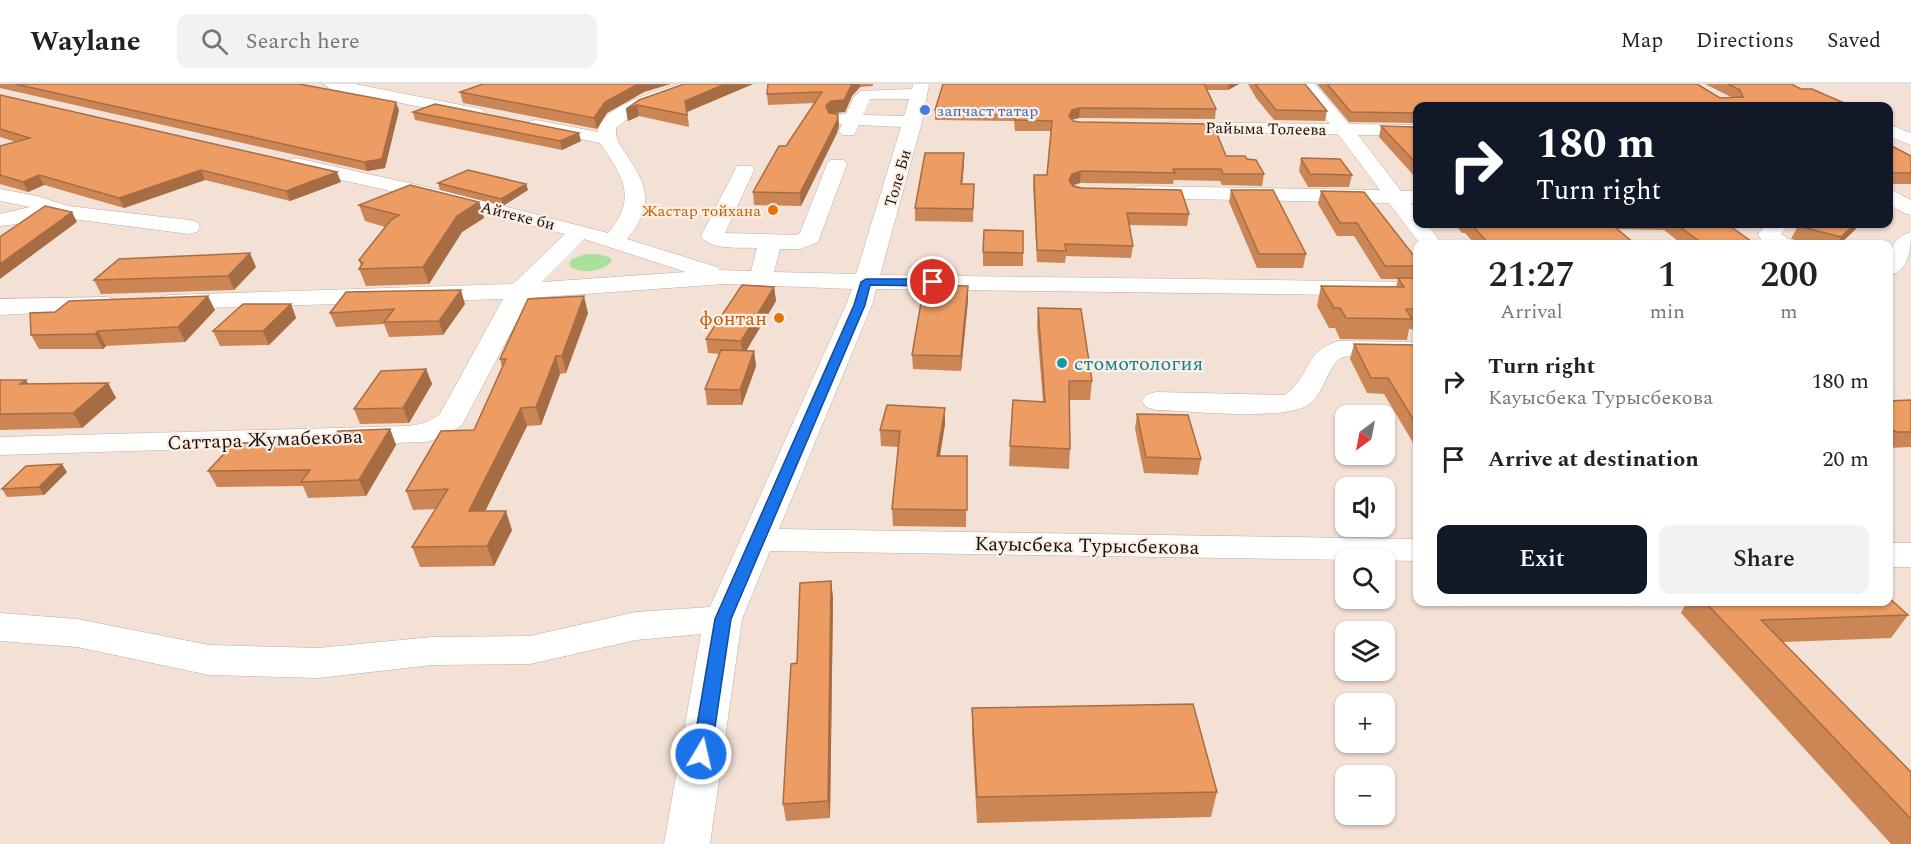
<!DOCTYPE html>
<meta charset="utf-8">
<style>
body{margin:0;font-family:Spectral,serif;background:#f2f2f2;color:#222;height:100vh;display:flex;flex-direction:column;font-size:22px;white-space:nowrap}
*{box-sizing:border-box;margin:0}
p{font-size:20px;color:#767676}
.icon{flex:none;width:33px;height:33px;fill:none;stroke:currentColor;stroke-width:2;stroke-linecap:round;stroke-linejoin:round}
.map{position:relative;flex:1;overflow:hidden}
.sheet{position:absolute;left:1413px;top:156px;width:480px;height:366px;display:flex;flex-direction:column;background:#fff;border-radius:12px;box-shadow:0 2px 4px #0004}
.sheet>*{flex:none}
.hud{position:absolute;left:1413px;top:18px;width:480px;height:126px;border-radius:12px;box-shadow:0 2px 4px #0004;background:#111827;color:#fff;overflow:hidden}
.needle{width:39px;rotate:212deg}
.controls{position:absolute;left:1335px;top:321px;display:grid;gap:12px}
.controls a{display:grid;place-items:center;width:60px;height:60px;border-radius:12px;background:#fff;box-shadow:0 2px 4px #0004;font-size:30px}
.pin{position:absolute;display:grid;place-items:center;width:51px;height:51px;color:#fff;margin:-26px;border:3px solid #fff;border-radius:50%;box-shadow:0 2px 6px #0007}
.me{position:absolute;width:66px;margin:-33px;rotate:9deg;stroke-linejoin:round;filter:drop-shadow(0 0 4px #0008)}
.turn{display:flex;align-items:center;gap:21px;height:126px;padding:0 24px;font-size:27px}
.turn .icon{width:78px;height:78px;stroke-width:2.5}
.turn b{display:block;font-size:42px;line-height:51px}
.eta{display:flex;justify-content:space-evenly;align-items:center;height:102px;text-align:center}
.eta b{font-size:36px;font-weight:600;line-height:42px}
.action{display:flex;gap:12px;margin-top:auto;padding:12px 24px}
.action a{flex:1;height:69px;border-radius:12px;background:#111827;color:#fff;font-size:24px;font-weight:600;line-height:69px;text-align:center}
.action a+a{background:#f2f2f2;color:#222}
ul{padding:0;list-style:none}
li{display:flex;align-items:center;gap:18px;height:78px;padding:0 24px}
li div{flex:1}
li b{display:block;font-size:22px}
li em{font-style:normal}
header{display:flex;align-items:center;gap:36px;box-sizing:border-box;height:84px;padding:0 30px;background:#fff;border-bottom:2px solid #e0e0e0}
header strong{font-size:28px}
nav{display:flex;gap:33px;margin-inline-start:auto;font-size:21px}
.search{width:420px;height:54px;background:#f2f2f2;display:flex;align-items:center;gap:15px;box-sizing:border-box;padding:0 21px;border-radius:12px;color:#767676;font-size:22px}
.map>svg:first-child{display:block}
.green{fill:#a9e19c}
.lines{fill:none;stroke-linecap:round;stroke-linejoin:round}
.minor-casing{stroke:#bfada2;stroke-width:1}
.minor{fill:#fff;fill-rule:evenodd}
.wall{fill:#cc8655}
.shaded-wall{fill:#a66d45}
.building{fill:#ed9c63;stroke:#a66d45;stroke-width:1.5}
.route{fill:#1a73e8;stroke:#114b97;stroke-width:1.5}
.shop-dot{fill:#3f7fe0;stroke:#feefe6;stroke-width:2}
.food-dot{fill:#e8710a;stroke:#feefe6;stroke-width:2}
.culture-dot{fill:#0f9aa8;stroke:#feefe6;stroke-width:2}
.labels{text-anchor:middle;stroke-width:4.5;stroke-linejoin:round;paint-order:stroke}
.far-shop-label{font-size:16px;fill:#366cbe;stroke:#feefe6;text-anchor:start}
.far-street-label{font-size:16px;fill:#17110d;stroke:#feefe6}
.far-food-label{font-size:16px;fill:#c56008;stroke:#feefe6;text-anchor:end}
.food-label{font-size:20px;fill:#c56008;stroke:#feefe6;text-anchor:end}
.culture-label{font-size:20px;fill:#0d838f;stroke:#feefe6;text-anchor:start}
.street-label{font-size:20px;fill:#17110d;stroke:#feefe6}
</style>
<header>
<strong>Waylane</strong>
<div class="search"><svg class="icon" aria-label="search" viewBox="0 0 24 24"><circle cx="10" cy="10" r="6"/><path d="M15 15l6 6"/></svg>Search here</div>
<nav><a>Map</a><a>Directions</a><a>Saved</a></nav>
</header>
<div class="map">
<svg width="1911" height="760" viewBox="0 0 1911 760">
<rect width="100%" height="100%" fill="#f3e1d5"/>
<path class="green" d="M586 170H599L611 174V178C601 188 583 190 570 183L569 179 572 175Z"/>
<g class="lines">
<g class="minor-casing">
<path id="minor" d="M323 0H355L476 24 482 25 485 29 482 33 476 34 331 5Z
M679 0H703L701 3 640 25 616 44C615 57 621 62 628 73 650 106 652 124 627 155L717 183 720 186 751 187 757 164C741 163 711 167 701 152L737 82H751L754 86 725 149 797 151 800 149 827 80 830 76H844L847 80 818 158 801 165H780L774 188 856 190 901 43 859 41 854 51H842L839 47 842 40 832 39 829 35 832 31 846 30 854 13 860 7 912 5 913 0H929L922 38 880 191 1418 198V212L876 205 872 221 779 445 1418 455V477L770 467 742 535 710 760H664L701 550 636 556 530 580 432 581 318 594 209 591 77 563 0 557V529L77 535 209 561 318 564 432 553 530 552 636 528 710 523 846 221 852 205 725 200 529 214 462 341 446 352 426 358 0 371V353L407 342C420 341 429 338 440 330L503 215 169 225 160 223 157 218 160 213 169 211 513 200 565 150 443 119 289 84 286 80 289 76 296 74 445 107 608 149C638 113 623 93 600 59L530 45 527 41 530 37 536 36 598 48C600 22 658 7 679 0ZM870 15H909L904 32 863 31ZM584 155 686 188 542 198Z
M1298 0H1315L1349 40 1418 41V51H1358L1401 107H1418V119H1411L1418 127V140H1427L1442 160H1420L1389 119 1139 114 1132 112 1129 108 1132 104 1139 102 1380 106 1338 50 1172 48 1166 47 1163 43 1166 39 1172 38 1330 40Z
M1888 40 1911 49V61L1888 52Z
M1888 104 1911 116V131L1904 129 1888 120Z
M0 105 37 112 68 122 189 136 197 138 200 143 197 148 189 150 65 134 51 130 17 140 0 142V130L30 123 0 117Z
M1767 140H1790L1781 150 1789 155 1792 160 1763 159 1758 150Z
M1911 148C1911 166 1909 187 1888 192 1888 174 1890 153 1911 148Z
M107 213 116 215 119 220 116 225 0 231V215Z
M1339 257 1418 258V274C1401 274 1358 270 1344 273 1326 278 1326 315 1302 324 1267 336 1195 327 1156 326L1146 323 1142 317 1146 311 1156 308 1285 311C1310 294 1304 266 1339 257Z
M1888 459H1911V483H1888Z"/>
</g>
<use href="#minor" class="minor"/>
</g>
<path class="wall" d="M0 0H299L399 26 385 84 367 87 0 4Z
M684 0H753L687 28 689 43 639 32 628 37 626 25Z
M768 0H873V2L860 3 852 12 845 28 832 29 838 30 839 42 837 49 801 122 754 121 753 108 786 62 814 19 768 21 767 10Z
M943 0H1239L1228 6H1206L1216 25 1215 35 1079 34 1072 35 1073 37 1226 72 1247 75 1264 90 1262 102 1222 101 1220 97 1174 96 1173 100 1080 99 1073 101 1189 130 1187 142 1129 141 1133 162 1131 174 1066 172 1065 179 1037 178 1033 102 1034 91H1047L1051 47H1015L1014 37 935 36V26Z
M1248 0H1305L1327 27 1325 37 1274 36 1256 14Z
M1317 0H1697L1720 14 1731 13 1705 0H1791L1801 5 1851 22H1418V39L1349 38Z
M460 8H644L607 29 597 45 463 19Z
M0 11 341 98 290 117 205 96 124 124 44 101 28 108 0 100V62L16 58 0 53Z
M413 28 581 57 562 66 415 36Z
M1381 42 1418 43V94H1416L1379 53Z
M1888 60 1911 72V100H1888Z
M964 69 962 100H974L973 138 915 137V124Z
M1301 75 1352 91 1349 103H1308L1299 87Z
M438 99 526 100 528 106 503 122 440 106Z
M1231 106 1306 170 1303 184H1257L1229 118Z
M1321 107 1418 177V246L1409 245 1407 256 1340 255 1335 244H1329L1317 222 1321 202 1396 203 1398 195H1381L1354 152H1337L1318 120Z
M479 118 484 134 462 148 429 200 366 202 359 185 361 182 359 176 385 143 365 137 359 121Z
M1455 140H1727L1755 160H1682L1664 146 1618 145 1635 160H1475L1465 149H1462Z
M1800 140H1861L1840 160H1814L1791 155 1798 142Z
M983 168 1023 169V182H983Z
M256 183 234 206 101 210 94 196Z
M968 202V216L961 287 913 285 912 271Z
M774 203 776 217 746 267H754L756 282 742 321H707L705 305 719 270 708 269 706 255Z
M291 220 296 234 269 261 220 262 213 247Z
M465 220 443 251 389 253 384 240 336 243 330 229Z
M1038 224 1092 297 1090 316H1069L1070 365 1069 385 1009 382 1010 362 1043 318 1037 242Z
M215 226 185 258 106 262 103 265H39L31 251Z
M588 229 566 289 560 290 541 341 527 342 485 427 512 446 494 482 420 483 412 463 435 425 413 426 406 407 474 346 502 283 500 275Z
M1354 260 1418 261V367L1384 310 1367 309 1350 275Z
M426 285 432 300 409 339 360 340 354 325Z
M0 296 28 300 108 299 116 314 82 344 0 346Z
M1911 316V363L1888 364V317Z
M1137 330 1201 375 1198 391 1144 389 1135 345Z
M945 340 940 372H967L966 443 893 442 892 425 898 363 881 362 880 346Z
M390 345 396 361 366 412 308 414 303 402 217 403 208 387 330 358Z
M67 388 44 411 7 413 2 405Z
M831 497 833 514 830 734 786 737 783 720 797 579Z
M1687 518H1888L1908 531 1891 554 1783 558 1911 688V760H1891L1681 529Z
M972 624 1217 708 1211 733 977 739 972 650Z"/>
<path class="shaded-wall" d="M638 0H671L644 8 607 29 597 45 594 34 605 18Z
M725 0H753L687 28 689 43 685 17Z
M852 0H860V3L852 12 845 28 832 29 827 34 826 22Z
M1229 0H1239L1228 6Z
M396 18 399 26 385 84 367 87 364 78Z
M637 21 639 32 628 37 626 25Z
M1080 24 1079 34 1071 36 1069 32 1072 26Z
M838 30 839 42 837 49 801 122 800 109Z
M579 49 581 57 562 66 560 57Z
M964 69V81L961 112V100Z
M201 86 205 96 124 124 119 114Z
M1081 87 1080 99 1071 102 1069 97 1072 90Z
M337 88 341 98 290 117 286 107Z
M39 91 44 101 28 108 23 98Z
M526 100 528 106 503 122 501 115Z
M479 118 484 134 462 148 429 200 423 183 457 132Z
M72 128 77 138 0 195V180Z
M1855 140H1861L1840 160H1837L1841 153Z
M250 169 256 183 234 206 228 192Z
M968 202V216L961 287V272Z
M774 203 776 217 743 272 741 257Z
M461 206 465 220 443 251 439 237Z
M208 212 215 226 185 258 178 243Z
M584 212 588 229 566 289 562 272Z
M291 220 296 234 269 261 263 247Z
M98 247 106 262 103 265 95 250Z
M754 267 756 282 742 321 740 306Z
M556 272 560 290 541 341 536 323Z
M426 285 432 300 409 339 403 324Z
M26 296 35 311 20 300Z
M108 299 116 314 82 344 73 329Z
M521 324 527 342 476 446 469 427Z
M945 324V340L937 388V372Z
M390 345 396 361 366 412 359 396Z
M62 380 67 388 44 411 39 403Z
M506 427 512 446 494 482 487 462Z
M831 497 833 514 830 734 828 717Z"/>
<path class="building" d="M15 0H299L396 18 382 75 364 78Z
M483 0H638L605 18 594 34 460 8Z
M684 0H725L685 17 687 31 637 21 626 25 639 16Z
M768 0H852L844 16 831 17 826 22 829 29 838 30 837 37 800 109 753 108 779 62H786L822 8 767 10Z
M943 0H1204L1216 25 1080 24 1072 26 1069 32 1073 37 1079 38 1213 40 1226 72H1245L1247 75 1256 76 1264 90H1223L1221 85H1173L1175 89 1081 87 1072 90 1069 97 1073 102 1080 104 1181 106 1189 130 1127 129 1133 162 1065 160 1066 167 1037 166 1034 91H1047L1052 37 1015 36V27L935 26Z
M1255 0H1305L1327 27 1276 26Z
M1327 0H1697L1720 14 1743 13 1740 6 1728 0H1791L1801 5H1812L1851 22H1418V29L1351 28Z
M0 11 337 88 286 107 201 86 119 114 39 91 23 98 0 91V62L30 54 0 45Z
M435 20 579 49 560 57 413 28Z
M1381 42 1418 43V81Z
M1888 60 1911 72V89H1888Z
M925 69H964L961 100H974L973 125 915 124Z
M1302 74 1340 75 1352 91 1310 90 1301 75Z
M468 86 526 100 501 115 438 99Z
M410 101 479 118 457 132 423 183 359 185 363 179 359 176 390 137 399 131 359 121Z
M1231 106H1273L1306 170H1259Z
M1321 107 1364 108 1418 177V182H1385L1357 139H1340Z
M45 122 72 128 0 180V153Z
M1471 140H1611L1635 160H1489Z
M1676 140H1727L1755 160H1703Z
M1800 140H1855L1841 153 1798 142Z
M984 146 1023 147V169L983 168Z
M250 169 228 192 94 196 119 175Z
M1398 194H1418V225H1406L1412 235 1346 234 1340 224H1334L1321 202 1404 203Z
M742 201 774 203 741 257 706 255Z
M924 201 968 202 961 272 912 271Z
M461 206 439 237 384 238 394 225 330 229 346 208Z
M208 212 178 243 98 247 95 250 31 251 30 229 55 228 69 217Z
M584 212 562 272H556L536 323 521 324 469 427H506L487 462 412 463 448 405 406 407 441 347 474 346 506 275H500L528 215Z
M243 220H291L263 247H213Z
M1038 224 1081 225 1092 297H1069L1070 365 1010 362 1013 316 1045 318Z
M1354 260 1418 261V343L1388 294H1371Z
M721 266 754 267 740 306 705 305Z
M426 285 403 324 354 325 381 287Z
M0 296H26L20 300 108 299 73 329 0 330Z
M1911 316V348H1896L1888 343V317Z
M887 321 945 324 937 372H967V426L892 425 900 347 880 346Z
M1137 330 1188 331 1201 375 1146 373Z
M390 345 359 396 301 398 310 386 208 387 234 359 330 358 338 347Z
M62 380 39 403 2 405 26 382Z
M831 497 828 717 783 720 791 580 797 579 800 499Z
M1888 513 1908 531 1761 536 1911 688V735L1705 518H1888Z
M1193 620 1217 708 977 713 972 624Z"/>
<path class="route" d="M866 195H933L938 198 933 202 870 201 865 221 731 535 711 670 708 675 701 677 695 675 692 670 715 535 854 221 861 198Z"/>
<circle class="shop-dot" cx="925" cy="26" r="6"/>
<g class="food-dot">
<circle cx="773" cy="126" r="6"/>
<circle cx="779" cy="234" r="6"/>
</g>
<circle class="culture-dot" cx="1062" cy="279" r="6"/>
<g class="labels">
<g class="far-shop-label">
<text x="937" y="32">запчаст татар</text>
</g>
<g class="far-street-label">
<text transform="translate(1266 44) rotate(1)" y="6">Райыма Толеева</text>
<text transform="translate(897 94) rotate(-74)" y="6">Толе Би</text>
<text transform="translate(518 131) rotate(14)" y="6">Айтеке би</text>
</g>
<g class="far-food-label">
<text x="761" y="132">Жастар тойхана</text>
</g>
<g class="food-label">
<text x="767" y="241">фонтан</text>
</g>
<g class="culture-label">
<text x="1074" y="286">стомотология</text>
</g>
<g class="street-label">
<text transform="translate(265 355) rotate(-2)" y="7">Саттара Жумабекова</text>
<text transform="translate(1087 461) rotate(1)" y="7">Кауысбека Турысбекова</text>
</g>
</g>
</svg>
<div class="controls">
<a><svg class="needle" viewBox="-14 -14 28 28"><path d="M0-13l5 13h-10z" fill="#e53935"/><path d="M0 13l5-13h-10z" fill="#767676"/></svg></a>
<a><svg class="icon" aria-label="sound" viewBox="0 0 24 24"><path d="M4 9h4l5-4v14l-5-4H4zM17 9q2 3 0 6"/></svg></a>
<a><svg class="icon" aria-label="search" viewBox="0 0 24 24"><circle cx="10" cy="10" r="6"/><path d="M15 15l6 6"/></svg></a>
<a><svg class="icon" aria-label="layers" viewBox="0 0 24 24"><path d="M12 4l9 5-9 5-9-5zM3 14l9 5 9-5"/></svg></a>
<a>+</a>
<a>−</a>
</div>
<div class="pin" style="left:933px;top:198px;background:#d93025"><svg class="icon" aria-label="arrive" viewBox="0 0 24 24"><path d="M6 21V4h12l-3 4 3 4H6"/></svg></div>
<svg class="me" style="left:701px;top:670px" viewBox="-20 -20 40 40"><circle r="17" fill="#1a73e8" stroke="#fff" stroke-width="3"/><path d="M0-11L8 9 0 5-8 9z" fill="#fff"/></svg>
<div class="hud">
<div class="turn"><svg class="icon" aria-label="right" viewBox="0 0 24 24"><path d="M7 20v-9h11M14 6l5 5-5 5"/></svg><div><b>180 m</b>Turn right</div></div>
</div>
<section class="sheet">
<div class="eta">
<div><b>21:27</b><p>Arrival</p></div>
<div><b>1</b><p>min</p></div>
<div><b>200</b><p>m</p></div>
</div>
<ul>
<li><svg class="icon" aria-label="right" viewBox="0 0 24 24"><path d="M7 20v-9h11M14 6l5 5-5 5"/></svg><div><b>Turn right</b><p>Кауысбека Турысбекова</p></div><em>180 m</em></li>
<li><svg class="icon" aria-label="arrive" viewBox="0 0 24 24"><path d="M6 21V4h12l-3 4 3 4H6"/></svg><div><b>Arrive at destination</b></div><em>20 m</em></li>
</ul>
<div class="action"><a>Exit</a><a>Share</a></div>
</section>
</div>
